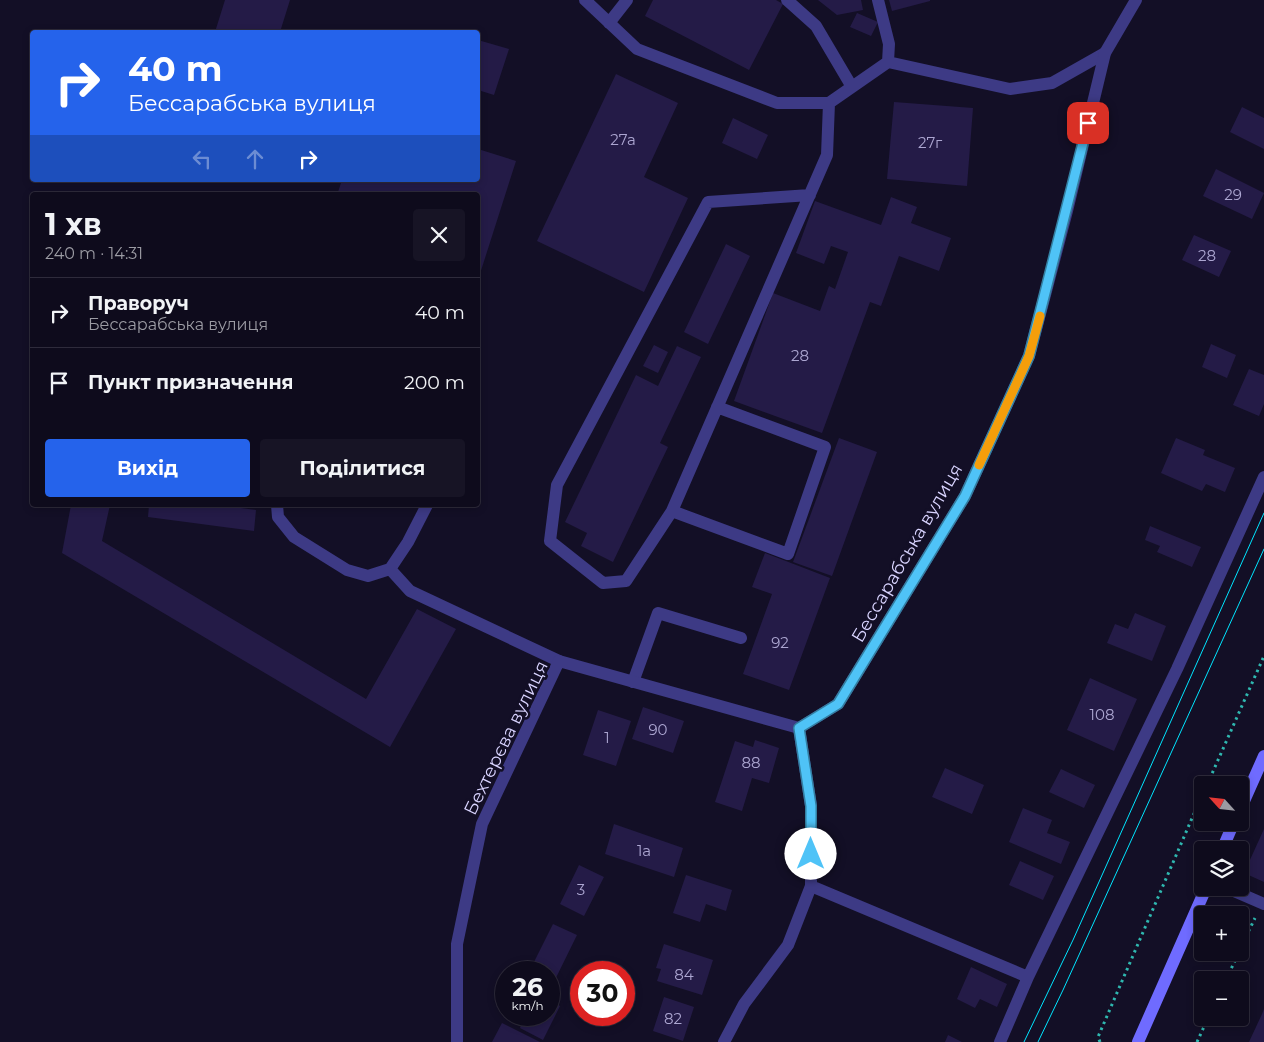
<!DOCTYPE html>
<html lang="uk">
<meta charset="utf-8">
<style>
body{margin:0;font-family:Montserrat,sans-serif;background:#171425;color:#f1f3f6;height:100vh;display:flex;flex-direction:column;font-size:19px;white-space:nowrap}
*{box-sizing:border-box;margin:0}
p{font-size:16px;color:#9b9ba3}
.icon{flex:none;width:28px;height:28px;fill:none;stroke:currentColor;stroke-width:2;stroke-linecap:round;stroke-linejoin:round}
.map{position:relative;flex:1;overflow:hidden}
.drawer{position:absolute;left:30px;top:192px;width:450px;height:315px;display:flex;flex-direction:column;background:#0e0b1c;border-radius:5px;box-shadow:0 2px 8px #0003,0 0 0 1px #2e2b3b}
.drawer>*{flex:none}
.top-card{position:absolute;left:30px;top:30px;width:450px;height:152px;border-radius:5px;box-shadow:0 2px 8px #0003,0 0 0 1px #2e2b3b;background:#2563eb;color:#fff;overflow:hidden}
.needle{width:32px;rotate:297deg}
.buttons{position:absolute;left:1194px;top:776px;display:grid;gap:10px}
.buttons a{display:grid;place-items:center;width:55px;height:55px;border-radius:5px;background:#0e0b1c;box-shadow:0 2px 8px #0003,0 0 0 1px #2e2b3b;font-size:25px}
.speed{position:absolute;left:495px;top:961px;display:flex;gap:10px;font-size:25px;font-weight:700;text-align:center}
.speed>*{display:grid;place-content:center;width:65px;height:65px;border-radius:50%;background:#0e0b1c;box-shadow:0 2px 8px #0003,0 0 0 1px #2e2b3b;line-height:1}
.speed small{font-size:12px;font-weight:400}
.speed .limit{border:8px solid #d22;background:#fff;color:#111}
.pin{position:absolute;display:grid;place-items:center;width:42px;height:42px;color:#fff;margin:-21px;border-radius:10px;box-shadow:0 2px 8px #0006}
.me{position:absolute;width:55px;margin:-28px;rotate:0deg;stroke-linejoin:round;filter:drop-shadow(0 0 4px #0008)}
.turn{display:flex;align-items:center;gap:18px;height:105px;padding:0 15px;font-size:22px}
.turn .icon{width:65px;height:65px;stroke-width:2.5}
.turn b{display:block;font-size:35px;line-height:42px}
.lanes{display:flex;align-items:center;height:48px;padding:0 15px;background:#0003;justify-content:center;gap:25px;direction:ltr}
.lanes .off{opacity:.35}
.round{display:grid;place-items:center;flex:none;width:52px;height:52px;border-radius:5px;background:#171425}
.overview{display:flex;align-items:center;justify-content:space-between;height:85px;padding:0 15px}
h1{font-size:30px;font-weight:700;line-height:38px}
.button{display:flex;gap:10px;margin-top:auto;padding:10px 15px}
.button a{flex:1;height:58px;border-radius:5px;background:#2563eb;color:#fff;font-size:20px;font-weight:700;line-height:58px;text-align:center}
.button a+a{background:#171425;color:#f1f3f6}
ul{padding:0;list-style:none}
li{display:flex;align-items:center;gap:15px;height:70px;padding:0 15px;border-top:1px solid #2e2b3b}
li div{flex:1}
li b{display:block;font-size:19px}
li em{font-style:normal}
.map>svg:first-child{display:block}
.building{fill:#241b47}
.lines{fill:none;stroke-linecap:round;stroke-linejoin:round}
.path{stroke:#2fb8b0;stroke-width:3;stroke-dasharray:2.5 4;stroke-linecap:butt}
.lane{stroke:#3d3a85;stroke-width:12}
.street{stroke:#3d3a85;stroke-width:12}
.secondary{stroke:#6f6bff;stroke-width:12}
.tram{stroke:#00e5ff;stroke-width:1}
.route-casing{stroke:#337fa1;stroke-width:12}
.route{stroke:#4fc3f7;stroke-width:9}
.slow{stroke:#f59e0b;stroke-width:9}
.labels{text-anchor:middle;stroke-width:5;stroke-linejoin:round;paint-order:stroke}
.number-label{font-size:15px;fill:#aca6d1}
.street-label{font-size:18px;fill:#d9d4ff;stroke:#130f26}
</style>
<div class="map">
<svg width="1264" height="1042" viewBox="0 0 1264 1042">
<rect width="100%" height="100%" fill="#130f26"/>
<path class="building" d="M225 0H290L280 32H215Z
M653 0H776L783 4 749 70 645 16Z
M818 0H861L863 10 837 15Z
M889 0H930V1L892 11Z
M857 13 878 22 871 36 850 27Z
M478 40 509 49 494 95 478 90Z
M616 74 678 103 644 177 688 198 644 292 537 241Z
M894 102 973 108 967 186 887 179Z
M1242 107 1264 118V149L1230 132Z
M733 118 768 135 757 159 722 143Z
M478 149 516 161 478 280V195H337L342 180H478Z
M1216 169 1264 193 1252 219 1203 196Z
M891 197 917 207 911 223 951 238 939 271 899 256 881 306 870 302 822 433 734 401 773 293 820 311 829 286 835 289 848 252 831 246 824 264 796 253 815 201 881 225Z
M1194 235 1231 251 1219 277 1182 260Z
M726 244 750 256 708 344 684 332Z
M1211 344 1236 355 1227 378 1202 367Z
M654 345 668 352 658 373 643 366Z
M677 346 701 357 660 443 668 447 613 562 581 546 587 533 565 522 636 375 658 386Z
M1249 369 1264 375V404L1259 416 1233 405Z
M839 438 877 452 832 576 793 562Z
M1176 438 1205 450 1203 455 1235 468 1225 492 1206 484 1202 491 1161 473Z
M71 505H110L102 541 366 699 417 609 456 629 390 747 62 553Z
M149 505H219L256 510 254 531 148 517Z
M1150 526 1201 547 1192 567 1157 552 1160 546 1145 540Z
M765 553 830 578 789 690 743 674 772 594 752 587Z
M1135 613 1166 626 1152 661 1107 643 1115 624 1128 629Z
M1090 678 1137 699 1114 751 1067 730Z
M643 707 684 721 673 753 632 739Z
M598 710 631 721 616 766 583 755Z
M755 740 779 748 769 783 752 778 742 811 715 802 735 741 753 747Z
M945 768 984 785 972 814 932 797Z
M1061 769 1095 785 1084 808 1049 792Z
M1023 808 1052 820 1047 833 1070 842 1061 864 1009 842Z
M614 824 683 848 674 877 605 854Z
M1264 829V882L1244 873Z
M1020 861 1054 876 1043 900 1009 885Z
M579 865 604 877 584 916 560 904Z
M686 875 732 890 726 911 706 904 700 922 673 913Z
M553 924 577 935 550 990 549 989V972H529Z
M664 944 713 960 702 995 657 981 661 969 656 968Z
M971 967 1007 984 997 1007 980 999 975 1008 957 999Z
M664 997 694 1007 683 1041 653 1031Z
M549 1000 560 1006 543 1040 520 1028 524 1019 517 1015H549Z
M1264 1009V1042H1249L1262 1014Z
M502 1023 540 1042H492Z
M948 1035 962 1042H945Z"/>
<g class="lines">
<path class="path" d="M1207 785 1264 656
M1240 949 1255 918
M1226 980 1239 952
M1100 1042 1098 1037 1202 795
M1197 1042 1208 1018"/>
<path class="lane" d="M585 0 637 49 777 103H829L888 62 1010 89 1052 83 1105 53
M787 0 816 26 852 87
M878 0 889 44 888 62
M609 23 627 0
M810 195 708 202 557 485 550 541 603 583 626 581 672 511 827 155 829 103
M277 505 278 517 294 537 347 570 368 576 390 569
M427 505 408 542 390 569 410 591 559 661
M672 511 788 554 825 447 717 407
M633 682 658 613 741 638
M724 1042 744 1004 788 945 811 886"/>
<path class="street" d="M1227 888 1264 904
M1028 977 811 886V806L799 728 838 704 965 496 1029 356 1067 211 1105 53 1136 0
M457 1042V944L482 824 559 661 799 728
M1000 1042 1028 977 1177 669 1264 477"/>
<path class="secondary" d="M1240 810 1264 756
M1222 850 1234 822
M1138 1042 1206 888"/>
<path class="tram" d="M1024 1042 1073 940 1264 513
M1038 1042 1063 990 1264 549"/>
</g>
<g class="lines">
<g class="route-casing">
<path id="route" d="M811 854V806L799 728 838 704 965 496 1029 356 1088 123"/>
</g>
<use href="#route" class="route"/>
<path class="slow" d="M979 465 1029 356 1040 316"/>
</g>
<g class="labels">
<g class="number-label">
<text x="623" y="145">27а</text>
<text x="930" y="148">27г</text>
<text x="1233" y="200">29</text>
<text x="1207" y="261">28</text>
<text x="800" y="361">28</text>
<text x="780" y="648">92</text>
<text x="1102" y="720">108</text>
<text x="658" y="735">90</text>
<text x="607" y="743">1</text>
<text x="751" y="768">88</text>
<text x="644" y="856">1а</text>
<text x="581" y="895">3</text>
<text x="684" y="980">84</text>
<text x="673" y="1024">82</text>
</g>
<g class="street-label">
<text transform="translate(907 553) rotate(-60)" y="6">Бессарабська вулиця</text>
<text transform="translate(506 738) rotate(-64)" y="6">Бехтерєва вулиця</text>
</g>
</g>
</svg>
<div class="buttons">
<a><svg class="needle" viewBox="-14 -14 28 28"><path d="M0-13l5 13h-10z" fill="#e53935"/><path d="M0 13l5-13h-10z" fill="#9b9ba3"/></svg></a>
<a><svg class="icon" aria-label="layers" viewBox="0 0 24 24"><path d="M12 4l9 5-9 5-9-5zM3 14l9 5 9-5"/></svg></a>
<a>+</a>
<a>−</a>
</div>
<div class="speed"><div>26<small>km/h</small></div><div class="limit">30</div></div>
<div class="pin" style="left:1088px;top:123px;background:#d93025"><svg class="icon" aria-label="arrive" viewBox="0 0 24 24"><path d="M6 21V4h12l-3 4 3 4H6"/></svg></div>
<svg class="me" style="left:811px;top:854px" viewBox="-20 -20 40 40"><circle r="19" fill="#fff"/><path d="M0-13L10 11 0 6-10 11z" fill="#4fc3f7"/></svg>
<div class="top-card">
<div class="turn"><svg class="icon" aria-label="right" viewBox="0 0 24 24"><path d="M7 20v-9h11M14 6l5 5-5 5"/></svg><div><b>40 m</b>Бессарабська вулиця</div></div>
<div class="lanes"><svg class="icon off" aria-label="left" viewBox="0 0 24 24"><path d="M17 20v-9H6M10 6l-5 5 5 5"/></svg><svg class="icon off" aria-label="ahead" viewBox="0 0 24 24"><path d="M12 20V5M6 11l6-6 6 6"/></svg><svg class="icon" aria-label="right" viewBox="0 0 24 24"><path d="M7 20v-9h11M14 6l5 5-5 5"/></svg></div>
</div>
<section class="drawer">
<div class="overview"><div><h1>1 хв</h1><p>240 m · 14:31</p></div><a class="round"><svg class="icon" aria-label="close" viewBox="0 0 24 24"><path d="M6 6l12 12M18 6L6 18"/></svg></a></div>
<ul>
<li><svg class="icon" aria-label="right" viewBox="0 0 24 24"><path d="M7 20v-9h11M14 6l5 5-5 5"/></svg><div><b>Праворуч</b><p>Бессарабська вулиця</p></div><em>40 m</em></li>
<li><svg class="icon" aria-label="arrive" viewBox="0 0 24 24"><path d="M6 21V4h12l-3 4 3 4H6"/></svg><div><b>Пункт призначення</b></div><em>200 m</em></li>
</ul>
<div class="button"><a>Вихід</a><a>Поділитися</a></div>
</section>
</div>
